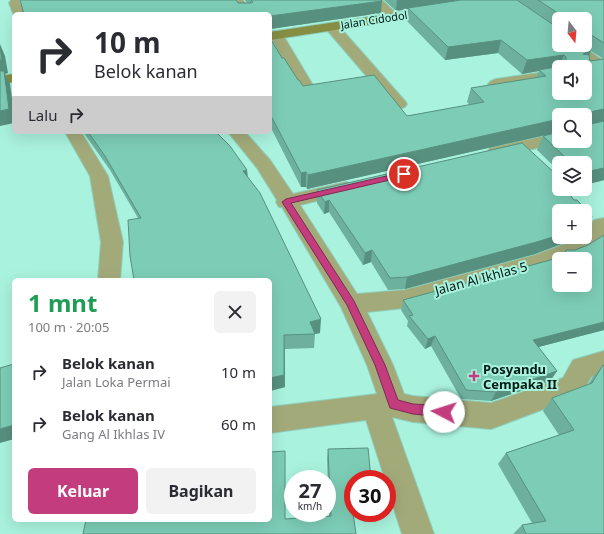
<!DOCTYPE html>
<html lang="id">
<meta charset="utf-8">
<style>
body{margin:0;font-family:"Noto Sans",sans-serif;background:#f2f2f3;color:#2b2b33;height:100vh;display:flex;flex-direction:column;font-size:15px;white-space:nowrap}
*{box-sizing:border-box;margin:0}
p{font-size:13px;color:#7c7c81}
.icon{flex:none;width:22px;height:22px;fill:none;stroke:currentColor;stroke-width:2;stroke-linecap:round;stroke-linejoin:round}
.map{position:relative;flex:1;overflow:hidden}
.drawer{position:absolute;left:12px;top:278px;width:260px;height:244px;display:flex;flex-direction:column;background:#fff;border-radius:6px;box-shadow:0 4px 16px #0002}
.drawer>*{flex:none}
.top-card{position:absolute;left:12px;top:12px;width:260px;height:122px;border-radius:6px;box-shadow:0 4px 16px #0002;background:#fff;color:#2b2b33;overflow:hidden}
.needle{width:26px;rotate:164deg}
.tools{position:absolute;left:552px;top:12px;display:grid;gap:8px}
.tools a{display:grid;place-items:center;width:40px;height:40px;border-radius:6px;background:#fff;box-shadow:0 4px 16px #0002;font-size:20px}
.speed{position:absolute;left:284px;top:470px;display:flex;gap:8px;font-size:20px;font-weight:700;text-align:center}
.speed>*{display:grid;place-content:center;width:52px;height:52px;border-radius:50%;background:#fff;box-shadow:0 4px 16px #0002;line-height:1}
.speed small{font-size:10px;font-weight:400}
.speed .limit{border:6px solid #d22;background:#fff;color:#111}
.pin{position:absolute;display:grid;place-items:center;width:34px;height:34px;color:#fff;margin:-17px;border:2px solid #fff;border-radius:50%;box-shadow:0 1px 4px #0007}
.me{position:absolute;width:44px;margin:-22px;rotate:275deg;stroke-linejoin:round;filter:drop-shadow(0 0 3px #0008)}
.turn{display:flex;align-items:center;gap:14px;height:84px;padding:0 16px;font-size:18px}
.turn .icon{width:52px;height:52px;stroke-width:2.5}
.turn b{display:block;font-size:28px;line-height:34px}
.then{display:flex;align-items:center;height:38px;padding:0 16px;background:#0003;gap:8px;font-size:15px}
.round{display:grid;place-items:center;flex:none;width:42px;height:42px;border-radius:6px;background:#f2f2f3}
.overview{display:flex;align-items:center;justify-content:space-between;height:68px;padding:0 16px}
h1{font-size:24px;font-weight:700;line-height:30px;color:#1e9e55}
.primary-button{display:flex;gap:8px;margin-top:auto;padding:8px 16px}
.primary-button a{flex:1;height:46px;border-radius:6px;background:#c33d7e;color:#fff;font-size:16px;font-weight:700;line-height:46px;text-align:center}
.primary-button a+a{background:#f2f2f3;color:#2b2b33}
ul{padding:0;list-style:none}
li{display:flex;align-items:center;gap:12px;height:52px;padding:0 16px}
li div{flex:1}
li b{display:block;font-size:15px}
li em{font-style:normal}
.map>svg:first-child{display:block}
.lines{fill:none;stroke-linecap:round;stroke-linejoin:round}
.street-casing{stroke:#8ecfbd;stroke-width:2}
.secondary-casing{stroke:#8ecfbd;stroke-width:2}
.street{fill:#a3aa7a;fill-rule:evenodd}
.secondary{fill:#868e43;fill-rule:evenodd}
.wall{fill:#6cb09d;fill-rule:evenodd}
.shaded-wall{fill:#58907f}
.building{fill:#7dcdb6;stroke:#58907f;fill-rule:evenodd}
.route{fill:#c33d7e;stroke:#7f2852}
.poi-dot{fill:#c33d7e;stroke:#a9f2dd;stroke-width:1.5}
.labels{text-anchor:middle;stroke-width:4;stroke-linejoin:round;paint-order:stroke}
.far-street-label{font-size:11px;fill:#001a14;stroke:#a9f2dd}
.street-label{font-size:13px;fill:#001a14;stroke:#a9f2dd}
.poi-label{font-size:13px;font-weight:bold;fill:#001a14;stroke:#a9f2dd;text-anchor:start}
</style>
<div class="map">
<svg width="604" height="534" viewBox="0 0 604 534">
<rect width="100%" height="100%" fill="#a9f2dd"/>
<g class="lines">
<g class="street-casing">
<path id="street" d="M11 0H19L25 14H14V16L9 3Z
M231 0H243L252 14H240Z
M369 0H382L400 17 398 20H390Z
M332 23 337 24 405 101 407 104 405 107 399 109 393 107 327 30 326 27 327 24Z
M276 31 281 32 283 35 317 92 314 95 309 97 304 95 301 92 270 36 271 32Z
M564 45H580L601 59 604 65 599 71 585 73V67H579L589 64Z
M559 70V78L496 89 491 87 488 84 491 81 496 79Z
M65 132H81L108 176 123 242 120 280H98L101 242 90 176Z
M228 132H245L270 160 293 194 346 182 353 184 356 188 353 192 300 205 357 294 405 290 535 255 565 244 577 237H585V232L594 220 604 218V237L600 242 581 254 569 259H559V263L548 268 405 308 367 312 393 365 404 394 413 396 491 403 563 378 573 360 604 351V373L591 377 581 395 491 429 413 422 392 417 434 534H402L387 487V479H385L366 420 270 433V407L377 394 367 365 341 307 282 207H279L276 202 277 200 257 168Z
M559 133V141L565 142 496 157 490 156 487 152 490 148Z"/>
</g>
<g class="secondary-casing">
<path id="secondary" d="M435 7 439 8 441 11 439 14 270 40V32Z
M14 74V82L0 84V76Z"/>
</g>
<use href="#street" class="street"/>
<use href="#secondary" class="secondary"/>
</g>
<path class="wall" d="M245 0H381V13L270 29V14L238 3H247Z
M384 0H604V180L585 185V163H559V171L537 150 543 136 559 132 307 189 306 187H301L270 126V38L282 58 298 80 303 86 407 116 470 105 467 102 471 88 536 78 539 71 522 74 498 53 445 60 406 20 408 9 396 11ZM559 19H585V45H559ZM591 51 602 58 603 60 590 61 589 56ZM559 115H585V141H559Z
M83 132H216L247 170 248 177 320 333 315 334 314 348 285 349V387L270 391V280L138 218 110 170Z
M522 143 559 177V189H565L574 200H577L592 216 590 223 585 233V211H559V237H574L564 243 535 254 405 289 388 290 371 262 363 265 329 212 324 214 317 203V190Z
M566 250 604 330 538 347 557 371 550 381 491 401 461 399 431 346 425 349 407 326 408 321 401 310 403 300 554 259 564 255Z
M603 365 604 534H513L522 525 532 523 498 464 506 453 559 435 543 411 552 398 588 385 592 378Z
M328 449 353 479V513H372L371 515H353L83 534 285 462V519L329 516 327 459Z"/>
<path class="shaded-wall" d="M397 0H469L408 8V9L396 11Z
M382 1 381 13 270 29V16Z
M501 40 498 53 445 60 448 47Z
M0 44 5 56 8 73 5 74 10 84 14 112V123L0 126Z
M591 50 586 63 583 54Z
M564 55 559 67 539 70V71L522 74 527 60Z
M604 109V121L585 126 590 112Z
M559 119V132L307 189 308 175Z
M604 168V180L585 185V172Z
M247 170 248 184 243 171Z
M306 172V187H301V173Z
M329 200V212L324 214 325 202Z
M559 235V237H574L564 243 535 254 405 289 407 277Z
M372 250 371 262 363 265 365 253Z
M321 319 320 333 314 334 310 322Z
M604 322V330L527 350 533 340Z
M284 335 285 387 270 391V378Z
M435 336 431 346 425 349 428 339Z
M557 371 550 381 491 401 496 392Z
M14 425V439L0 443V429Z"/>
<path class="building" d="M20 0H236L238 3H251L253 2 251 0H381L382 1 270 16V14H24Z
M461 0H517L558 28 559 29V45H584L591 50 583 54 589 55 590 61 604 59V109L590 112 591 124 604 121V168L585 172V163H567L566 158 543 136 559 132V141H585V115H559V119L308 175 306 172 301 173 270 114V38L282 58H284L298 80H299L303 86 374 75 407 116 484 102 471 88 546 76 539 70 566 65V57L564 55 527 60 501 40 448 47 408 8ZM559 67H585V93H559Z
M538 0H604V43L585 31V19H564V17Z
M0 46 2 60H0Z
M0 71H4L9 109 0 111Z
M88 132H216L230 146 247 170 243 171 260 193 321 319 310 322 315 334 284 335V375L270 378V280H134L130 256 128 220 141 218 105 156Z
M522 143 559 177V180L557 181 559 183V189H565L574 200H577L592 216 590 223H585V211H559V235L540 241 407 277 390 278 372 250 365 253 329 200 325 202 317 190Z
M604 235V322L533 340 557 371 496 392 466 390 435 336 428 339 409 316 413 315 403 300 554 259 565 254 566 250H575L588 245ZM559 259H585V285H559Z
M14 364V425L0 429V368Z
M603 365H604V534H526L522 525 546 521 506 453 574 430 552 398 592 383Z
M368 448 371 479H353V506H352L356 534H83L86 520H270V452L285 451V519L331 516 328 449Z"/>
<path class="route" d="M404 172 408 174 407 176 291 203 354 301 385 365 398 400 413 404 444 406 448 408 450 412 448 415 444 417 413 414 390 408 375 365 347 305 282 202 286 199Z"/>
<path class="poi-dot" d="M472 370h4v4h4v4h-4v4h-4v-4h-4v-4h4z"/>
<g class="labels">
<g class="far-street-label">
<text transform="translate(374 20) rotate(-9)" y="4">Jalan Cidodol</text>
</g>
<g class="street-label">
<text transform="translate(481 278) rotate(-15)" y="5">Jalan Al Ikhlas 5</text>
</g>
<g class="poi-label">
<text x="483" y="374">Posyandu<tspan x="483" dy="15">Cempaka II</tspan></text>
</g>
</g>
</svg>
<div class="tools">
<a><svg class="needle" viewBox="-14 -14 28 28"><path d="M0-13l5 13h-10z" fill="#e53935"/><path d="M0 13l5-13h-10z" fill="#7c7c81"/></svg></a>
<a><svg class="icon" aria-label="sound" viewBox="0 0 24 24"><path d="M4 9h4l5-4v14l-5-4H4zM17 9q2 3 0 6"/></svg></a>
<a><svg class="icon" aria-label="search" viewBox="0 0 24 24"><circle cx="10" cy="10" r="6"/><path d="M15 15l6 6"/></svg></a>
<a><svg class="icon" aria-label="layers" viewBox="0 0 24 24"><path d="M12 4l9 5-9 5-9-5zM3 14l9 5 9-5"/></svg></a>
<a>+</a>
<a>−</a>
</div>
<div class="speed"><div>27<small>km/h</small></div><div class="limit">30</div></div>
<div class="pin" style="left:404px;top:174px;background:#d93025"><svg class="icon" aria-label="arrive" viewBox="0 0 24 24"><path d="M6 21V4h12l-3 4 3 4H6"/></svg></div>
<svg class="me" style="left:444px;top:412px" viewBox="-20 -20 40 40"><circle r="19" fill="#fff"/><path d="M0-13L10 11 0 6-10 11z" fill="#c33d7e"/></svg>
<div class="top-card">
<div class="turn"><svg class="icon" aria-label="right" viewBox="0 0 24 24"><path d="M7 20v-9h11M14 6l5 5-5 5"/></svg><div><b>10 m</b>Belok kanan</div></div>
<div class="then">Lalu<svg class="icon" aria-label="right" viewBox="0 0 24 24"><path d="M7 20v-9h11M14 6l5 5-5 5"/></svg></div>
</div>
<section class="drawer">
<div class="overview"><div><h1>1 mnt</h1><p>100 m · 20:05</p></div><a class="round"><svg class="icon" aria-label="close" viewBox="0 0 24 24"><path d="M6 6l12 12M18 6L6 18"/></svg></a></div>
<ul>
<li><svg class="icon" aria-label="right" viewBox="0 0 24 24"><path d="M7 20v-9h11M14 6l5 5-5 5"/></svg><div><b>Belok kanan</b><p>Jalan Loka Permai</p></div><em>10 m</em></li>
<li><svg class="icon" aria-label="right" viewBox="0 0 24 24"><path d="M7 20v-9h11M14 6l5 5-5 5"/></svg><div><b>Belok kanan</b><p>Gang Al Ikhlas IV</p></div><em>60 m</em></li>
</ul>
<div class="primary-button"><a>Keluar</a><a>Bagikan</a></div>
</section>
</div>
